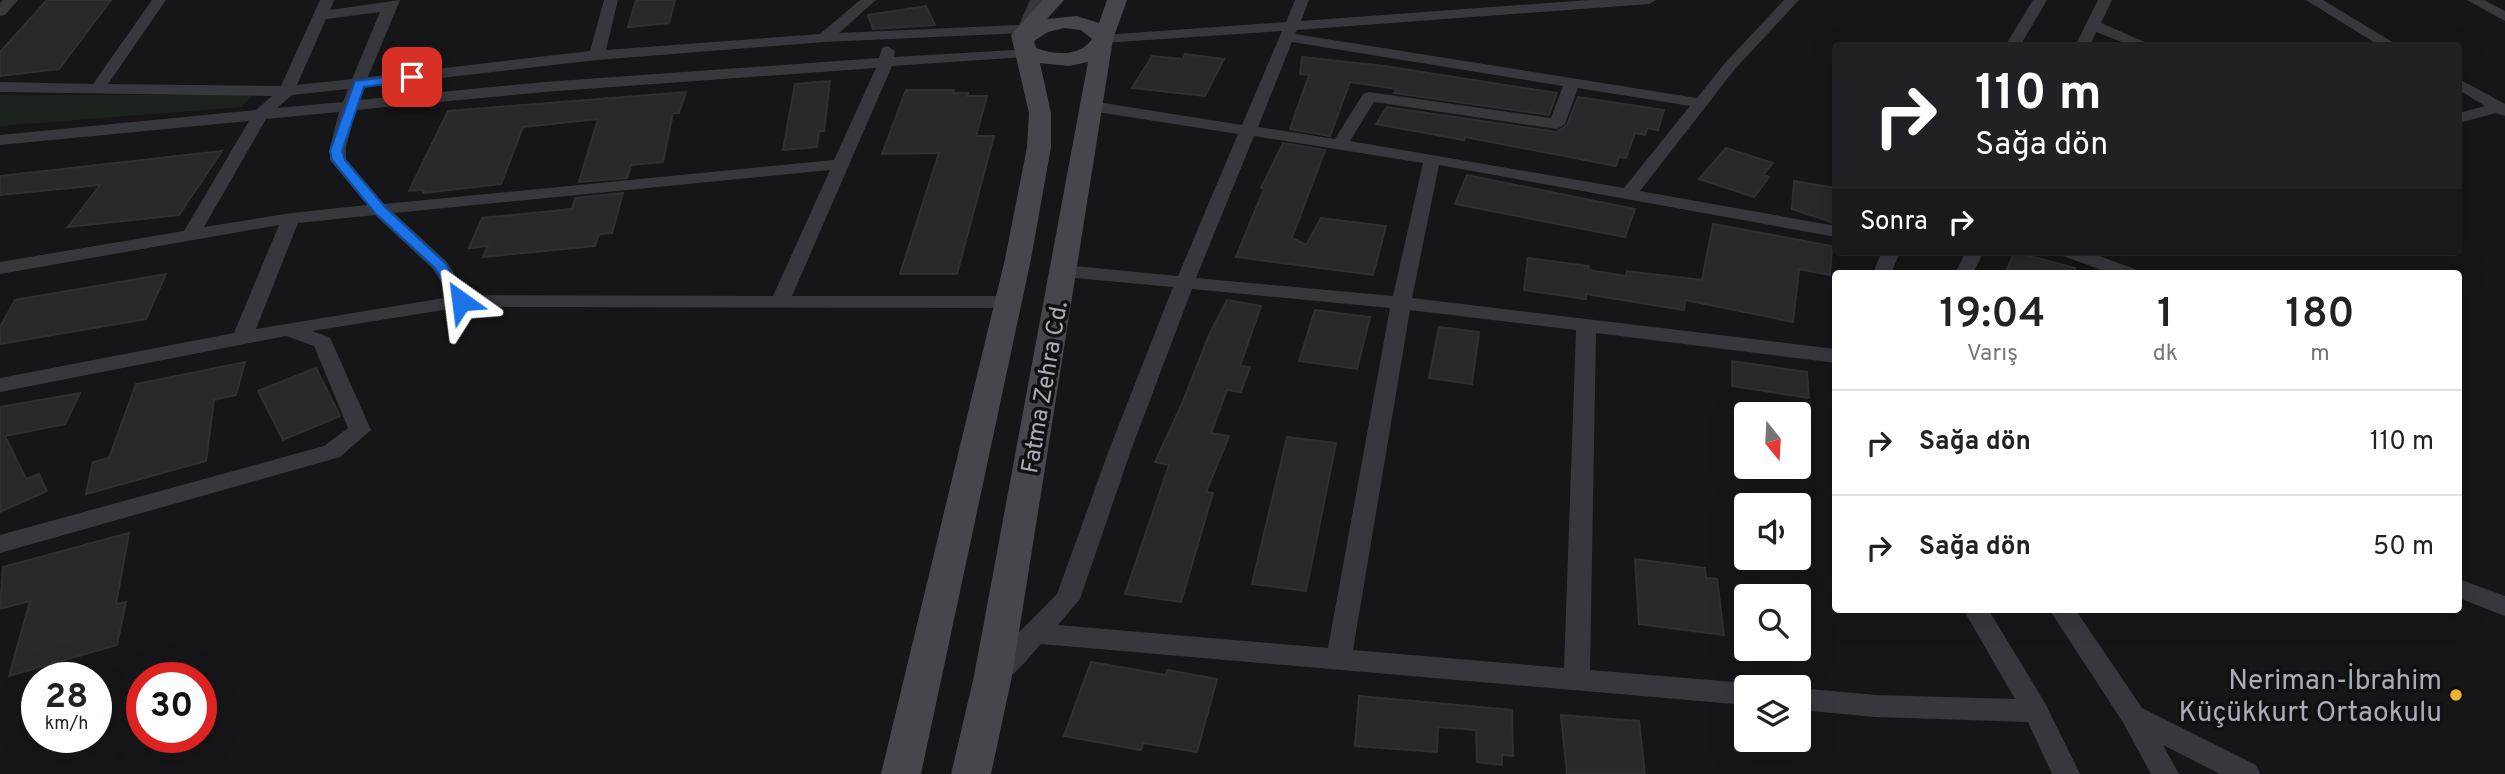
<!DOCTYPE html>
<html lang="tr">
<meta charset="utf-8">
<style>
body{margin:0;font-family:Overpass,sans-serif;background:#f6f6f6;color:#222;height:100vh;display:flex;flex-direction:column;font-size:26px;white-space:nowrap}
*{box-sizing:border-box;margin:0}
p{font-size:23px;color:#767676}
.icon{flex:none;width:38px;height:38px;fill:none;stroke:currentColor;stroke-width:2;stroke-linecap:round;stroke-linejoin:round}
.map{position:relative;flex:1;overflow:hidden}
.side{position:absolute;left:1832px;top:270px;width:630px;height:343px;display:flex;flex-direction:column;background:#fff;border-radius:7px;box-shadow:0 7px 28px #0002}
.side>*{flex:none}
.guide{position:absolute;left:1832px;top:42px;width:630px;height:214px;border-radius:7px;box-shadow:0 7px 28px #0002;background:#202124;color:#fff;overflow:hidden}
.needle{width:46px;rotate:162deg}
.tools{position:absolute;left:1734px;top:402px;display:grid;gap:14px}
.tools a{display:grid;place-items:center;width:77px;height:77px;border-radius:7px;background:#fff;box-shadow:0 7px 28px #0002;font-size:35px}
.speed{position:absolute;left:21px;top:662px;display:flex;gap:14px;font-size:35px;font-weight:700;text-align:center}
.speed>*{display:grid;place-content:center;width:91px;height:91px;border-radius:50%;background:#fff;box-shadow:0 7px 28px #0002;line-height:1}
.speed small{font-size:18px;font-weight:400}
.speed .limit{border:10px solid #d22;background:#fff;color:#111}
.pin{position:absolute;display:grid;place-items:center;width:60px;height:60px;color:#fff;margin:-30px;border-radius:14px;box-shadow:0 4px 10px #0006}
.me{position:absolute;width:77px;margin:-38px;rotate:329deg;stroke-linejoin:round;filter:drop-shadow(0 0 5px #0008)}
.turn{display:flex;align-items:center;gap:24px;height:147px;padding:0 28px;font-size:32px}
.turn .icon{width:91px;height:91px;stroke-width:2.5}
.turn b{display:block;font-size:49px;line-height:60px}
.then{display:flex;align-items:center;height:66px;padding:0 28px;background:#0003;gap:14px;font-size:26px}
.eta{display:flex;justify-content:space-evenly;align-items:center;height:119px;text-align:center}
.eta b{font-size:42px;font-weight:600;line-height:49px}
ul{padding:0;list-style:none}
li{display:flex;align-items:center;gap:21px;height:105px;padding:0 28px;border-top:2px solid #e0e0e0}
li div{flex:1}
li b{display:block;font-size:26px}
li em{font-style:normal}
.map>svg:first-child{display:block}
.green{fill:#1c231d}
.building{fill:#29292c;stroke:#303034;stroke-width:2}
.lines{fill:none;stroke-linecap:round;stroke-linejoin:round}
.street{fill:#37383d;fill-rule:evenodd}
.secondary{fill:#45474d;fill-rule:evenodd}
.route{fill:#1a73e8;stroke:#114b97;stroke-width:2}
.poi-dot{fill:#f2b134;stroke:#111113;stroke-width:2.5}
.labels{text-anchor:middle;stroke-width:7;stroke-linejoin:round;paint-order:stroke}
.street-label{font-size:24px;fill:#a8adb8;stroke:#111113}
.near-poi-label{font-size:28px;fill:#a8adb8;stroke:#111113;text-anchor:end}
</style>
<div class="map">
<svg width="2505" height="774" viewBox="0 0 2505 774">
<rect width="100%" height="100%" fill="#161618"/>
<path class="green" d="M0 95H252L242 107 0 126Z"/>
<path class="building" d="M47 0H111L59 69 0 76V52Z
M636 0H675L669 23 628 27Z
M926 6 935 25 873 29 868 15Z
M1185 54 1224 59 1205 96 1132 88 1152 56 1183 59Z
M1302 57 1384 66 1557 93 1549 115 1394 93 1397 89 1350 82 1330 136 1290 129 1309 75 1300 74Z
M830 81 824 131H819L817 147 783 150 795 84Z
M906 90H954L953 93H968L967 96H987L976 136H994L957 274H900L939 153 882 154Z
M686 92 679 113H673L663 162 631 165 627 178 579 182 598 119 523 127 501 184 423 193 424 190 409 191 448 111Z
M1578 97 1664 110 1658 130 1647 128 1645 135 1635 133 1626 158 1619 157 1616 166 1465 137 1464 140 1376 124 1387 107 1557 132 1567 125Z
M1283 143 1325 150 1292 238 1306 245 1321 218 1386 226 1373 275 1236 257 1264 189 1261 188Z
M1726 148 1773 163 1763 175 1769 177 1754 197 1699 179Z
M222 151 179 215 68 227 100 185 0 195V176Z
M1467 175 1635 209 1625 237 1455 204Z
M1794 181 1836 188 1834 223 1792 209Z
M623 193 612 233 599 234 595 246 483 257 488 246 469 248 482 218 572 209 575 198Z
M1713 224 1832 246 1830 275 1799 269 1793 322 1685 300 1684 310 1586 294V299L1524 290 1528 258 1589 266 1588 270 1626 276 1627 271 1702 280Z
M2015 252 2075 268 2074 273H2005Z
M166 274 146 319 0 344V327L15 300Z
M1227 300 1261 306 1240 366 1250 367 1241 392 1227 390 1211 433 1229 436 1206 492 1213 493 1181 602 1125 594 1169 465 1155 462 1181 406 1209 335Z
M1315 310 1370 317 1357 369 1299 361Z
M1439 327 1479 332 1472 384 1429 378Z
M1732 361 1807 372 1809 398 1732 386Z
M245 362 236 395 214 400 206 461 86 494 93 462 109 458 136 384Z
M316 368 340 416 283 440 258 391Z
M80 393 65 424 5 436 26 479 39 474 47 491 0 512V407Z
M1287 437 1336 443 1306 591 1252 584Z
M129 533 116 604 126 602 117 645 9 676 30 601 0 609 3 567Z
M1635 559 1705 568 1706 578 1717 579 1724 635 1639 624Z
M1091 662 1166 675 1167 670 1217 679 1197 752 1143 743 1141 750 1064 736Z
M1359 696 1512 710 1513 756 1502 755V765L1477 762 1476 730 1438 727 1437 752 1355 746Z
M1561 715 1639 721 1645 774H1567Z"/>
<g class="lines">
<path class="street" d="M3 0H18L5 15 0 16V3Z
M152 0H166L108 84 281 86 320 0H334L330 10 400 0 368 77 590 51 604 0H618L606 50 820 34 860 0H876L839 33 1019 25 1030 0H1044L1032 29 1025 33 824 42 597 60 364 87 359 100 544 82 879 58 882 48 887 46 895 51 894 57 1032 49 1035 52 1027 57 892 66 792 296H1008L1018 302 1008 308 462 307 312 331 329 337 332 342 371 430 340 457 0 553V535L324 446 348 428 314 346 286 336 0 392V378L234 333 279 225 0 274V262L184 231 249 121 0 145V135L256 110 272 96 0 92V82L93 84ZM380 12 352 79 297 85 326 19ZM876 68 834 160 384 204 346 159V147L356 110 544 92ZM348 89 343 102 277 108 292 95ZM339 112 330 147V160L367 205 291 213 204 227 266 119ZM830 170 773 296 468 295 447 262 394 213ZM375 215 433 269 450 297 256 329 298 223Z
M1295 0H1309L1301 21 1589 0H1656L1649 4 1297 30 1295 34 1697 98 1725 63 1784 0H1799L1735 69 1640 191 1836 226V237L1439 165 1412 298 1836 349V363L1596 333 1590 670 1746 683 1756 688H1746V705L1041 644C1027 658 1010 687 988 680L984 672 988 664 1057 594 1109 450 1173 287 1064 277 1055 271 1064 265 1178 276 1238 134 1091 111 1083 106 1091 101 1242 125 1282 31 1103 43 1096 39 1103 35 1286 22ZM1292 42 1563 86 1551 118 1369 92 1363 94 1335 139 1258 127ZM1578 88 1690 106 1624 188 1350 141 1374 102 1557 129 1565 124ZM1254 136 1423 163 1393 296 1196 278ZM1192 289 1390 308 1328 648 1058 625 1080 599 1131 450ZM1410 310 1576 330 1564 668 1353 650Z
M2033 0H2047L2020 46H2005Z
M2098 0H2112L2101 23 2154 46H2132L2096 32 2090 46H2075Z
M2306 0H2323L2399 46H2380Z
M2467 0H2484L2505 11V21Z
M2459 79 2505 104V116L2496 113 2459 123V113L2485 106 2459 90Z
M1878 252H1897L1899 255 1891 273H1873L1880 256Z
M1966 252H1984L1973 273H1955Z
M2061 252H2088L2135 269 2137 273H2110L2063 256Z
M2459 579 2505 596V616L2459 598Z
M1963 609H1988L2045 703 2080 774H2052L2028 722 1876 717 1799 710V688L1876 695 2015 699Z
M2049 609H2075L2142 708 2256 765 2260 774H2220L2163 745 2179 774H2151L2124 724Z"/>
<path class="secondary" d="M1043 0H1064L1047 19 1077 16 1099 23 1107 0H1127L1113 39 1012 676 991 774H951L974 676 1088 62 1069 66 1040 63 1051 113V147L1031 259 921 774H881L1005 259 1027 147 1029 113 1011 35ZM1064 28 1081 30 1092 39C1080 57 1055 55 1036 48L1034 41 1048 32Z"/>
</g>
<path class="route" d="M412 74 418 77 416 80 364 87 342 151 345 160 385 207 445 263 469 301 461 306 456 305 435 268 375 213 332 160 330 151 355 81Z"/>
<circle class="poi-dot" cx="2456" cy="695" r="7"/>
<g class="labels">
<g class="street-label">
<text transform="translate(1044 387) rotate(-80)" y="8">Fatma Zehra Cd.</text>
</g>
<g class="near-poi-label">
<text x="2442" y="689">Neriman-İbrahim<tspan x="2442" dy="32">Küçükkurt Ortaokulu</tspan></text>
</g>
</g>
</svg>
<div class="tools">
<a><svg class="needle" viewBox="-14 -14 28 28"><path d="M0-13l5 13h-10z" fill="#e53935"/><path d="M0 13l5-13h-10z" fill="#767676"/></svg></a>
<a><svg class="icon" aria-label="sound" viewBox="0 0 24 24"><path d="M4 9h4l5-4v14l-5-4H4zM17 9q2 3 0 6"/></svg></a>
<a><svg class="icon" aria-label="search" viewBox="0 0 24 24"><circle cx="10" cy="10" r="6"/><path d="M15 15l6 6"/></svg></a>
<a><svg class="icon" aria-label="layers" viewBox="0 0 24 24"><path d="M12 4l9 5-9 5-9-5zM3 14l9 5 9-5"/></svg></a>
</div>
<div class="speed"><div>28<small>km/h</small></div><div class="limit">30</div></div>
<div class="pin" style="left:412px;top:77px;background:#d93025"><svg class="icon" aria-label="arrive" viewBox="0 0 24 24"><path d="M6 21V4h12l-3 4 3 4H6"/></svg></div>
<svg class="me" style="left:461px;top:301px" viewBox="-20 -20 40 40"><path d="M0-17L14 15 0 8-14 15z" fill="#1a73e8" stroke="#fff" stroke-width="4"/></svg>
<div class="guide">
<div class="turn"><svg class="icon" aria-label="right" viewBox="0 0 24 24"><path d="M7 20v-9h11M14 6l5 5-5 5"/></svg><div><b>110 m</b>Sağa dön</div></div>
<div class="then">Sonra<svg class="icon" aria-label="right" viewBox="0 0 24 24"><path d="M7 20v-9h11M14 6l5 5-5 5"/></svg></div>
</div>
<section class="side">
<div class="eta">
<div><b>19:04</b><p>Varış</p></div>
<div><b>1</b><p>dk</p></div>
<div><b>180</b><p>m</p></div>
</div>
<ul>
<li><svg class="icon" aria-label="right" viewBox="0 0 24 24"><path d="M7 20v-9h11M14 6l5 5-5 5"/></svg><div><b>Sağa dön</b></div><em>110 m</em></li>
<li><svg class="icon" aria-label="right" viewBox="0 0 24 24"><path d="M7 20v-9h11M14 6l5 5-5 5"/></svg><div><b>Sağa dön</b></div><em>50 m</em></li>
</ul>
</section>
</div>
